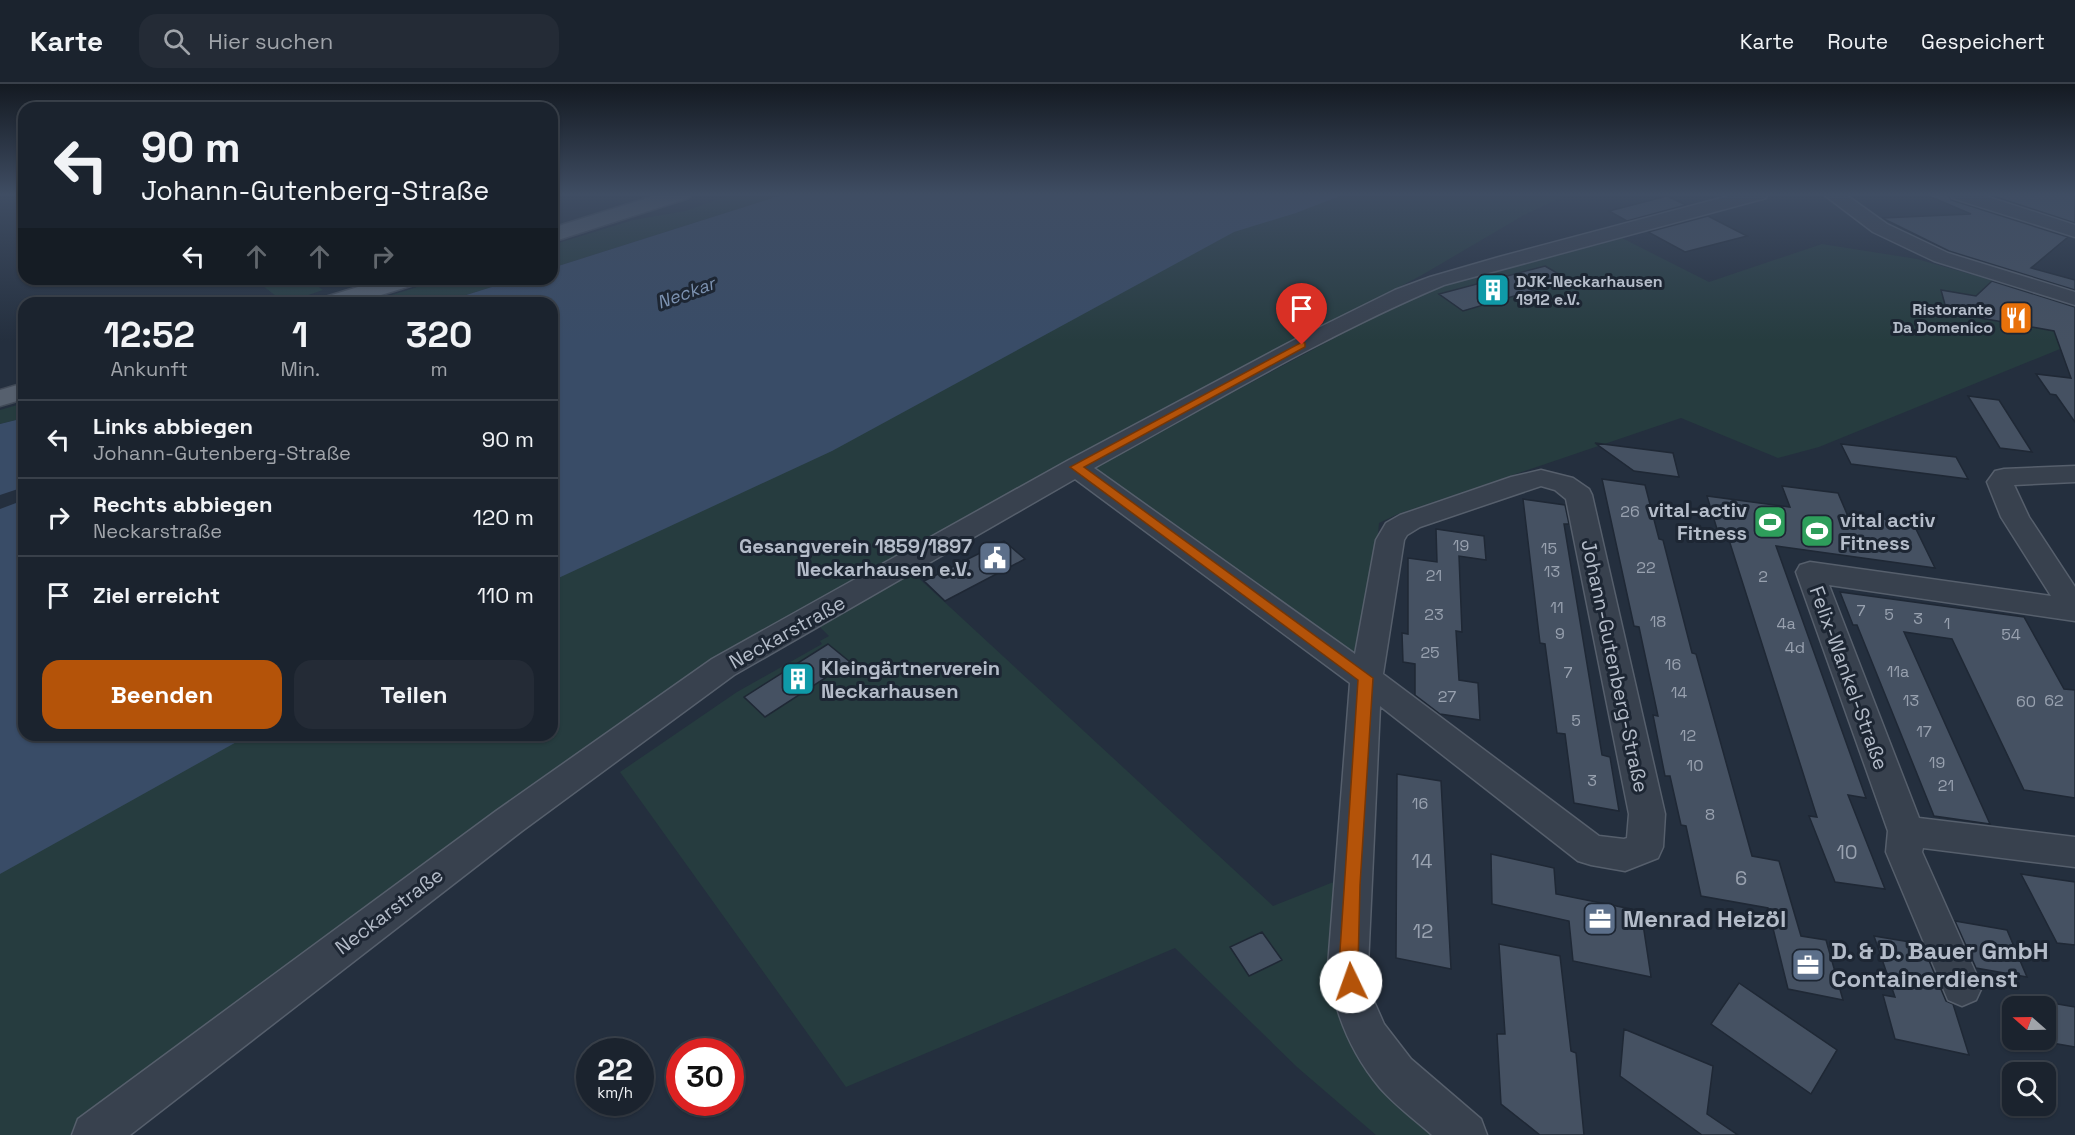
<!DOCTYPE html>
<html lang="de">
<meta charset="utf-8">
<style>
body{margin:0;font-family:"Space Grotesk",sans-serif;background:#242b36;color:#f1f3f6;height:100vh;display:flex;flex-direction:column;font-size:22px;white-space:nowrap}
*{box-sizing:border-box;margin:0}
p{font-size:20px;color:#a0a4aa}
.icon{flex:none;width:33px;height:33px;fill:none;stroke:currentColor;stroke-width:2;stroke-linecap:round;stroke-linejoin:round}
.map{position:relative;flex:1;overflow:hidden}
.panel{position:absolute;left:18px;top:213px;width:540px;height:444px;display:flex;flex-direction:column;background:#1b232e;border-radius:18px;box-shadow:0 2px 4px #0004,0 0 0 2px #39404a}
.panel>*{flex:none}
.banner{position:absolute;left:18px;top:18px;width:540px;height:183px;border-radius:18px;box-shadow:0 2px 4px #0004,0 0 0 2px #39404a;background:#1b232e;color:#f1f3f6;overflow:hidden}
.needle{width:39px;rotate:290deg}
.controls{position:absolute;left:2002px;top:912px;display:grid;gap:12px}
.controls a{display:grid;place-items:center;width:54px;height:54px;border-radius:12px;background:#1b232e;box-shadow:0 2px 4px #0004,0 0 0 2px #39404a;font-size:30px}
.speed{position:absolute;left:576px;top:954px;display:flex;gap:12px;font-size:30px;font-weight:700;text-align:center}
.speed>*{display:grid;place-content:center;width:78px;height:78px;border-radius:50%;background:#1b232e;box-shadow:0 2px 4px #0004,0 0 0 2px #39404a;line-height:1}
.speed small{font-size:15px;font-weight:400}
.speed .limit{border:9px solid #d22;background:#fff;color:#111}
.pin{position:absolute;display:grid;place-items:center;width:51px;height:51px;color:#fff;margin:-62px -26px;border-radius:50% 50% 50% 0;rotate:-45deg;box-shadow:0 0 6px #0007}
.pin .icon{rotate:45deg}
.me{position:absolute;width:66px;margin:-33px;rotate:357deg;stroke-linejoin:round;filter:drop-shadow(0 0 4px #0008)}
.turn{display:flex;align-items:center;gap:21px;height:126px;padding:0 24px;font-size:27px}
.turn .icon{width:78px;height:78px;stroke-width:2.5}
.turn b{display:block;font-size:42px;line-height:51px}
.lanes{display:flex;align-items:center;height:57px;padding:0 24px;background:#0003;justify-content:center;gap:30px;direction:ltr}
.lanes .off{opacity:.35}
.eta{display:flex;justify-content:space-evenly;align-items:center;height:102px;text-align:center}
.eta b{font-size:36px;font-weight:800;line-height:42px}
.cta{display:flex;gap:12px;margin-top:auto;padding:12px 24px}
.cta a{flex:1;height:69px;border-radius:18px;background:#b45309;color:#fff;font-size:24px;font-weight:800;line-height:69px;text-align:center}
.cta a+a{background:#242b36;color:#f1f3f6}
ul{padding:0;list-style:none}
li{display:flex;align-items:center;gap:18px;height:78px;padding:0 24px;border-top:2px solid #39404a}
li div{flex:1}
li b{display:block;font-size:22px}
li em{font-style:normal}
header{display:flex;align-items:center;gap:36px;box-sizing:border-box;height:84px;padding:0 30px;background:#1b232e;border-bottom:2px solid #39404a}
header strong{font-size:28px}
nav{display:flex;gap:33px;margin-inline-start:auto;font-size:21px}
.search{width:420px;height:54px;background:#242b36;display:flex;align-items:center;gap:15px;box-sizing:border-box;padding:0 21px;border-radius:18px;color:#a0a4aa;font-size:22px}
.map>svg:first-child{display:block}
.green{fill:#263c3f}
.water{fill:#394c67}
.building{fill:#455162;stroke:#1f2835;stroke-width:1.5}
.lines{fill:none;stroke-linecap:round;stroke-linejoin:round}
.minor-casing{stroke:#565f6c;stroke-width:3}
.major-casing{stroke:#414a57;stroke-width:3}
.minor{fill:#38414e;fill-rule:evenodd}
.major{fill:#56606e;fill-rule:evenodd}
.route{fill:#b45309;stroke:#753606;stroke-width:1.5}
.labels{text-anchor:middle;stroke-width:6;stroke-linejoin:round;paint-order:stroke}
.far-poi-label{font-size:16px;font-weight:bold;fill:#b4bcc9;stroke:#1d2633;text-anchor:start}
.number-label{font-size:16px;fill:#98a1af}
.far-water-label{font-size:18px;font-style:italic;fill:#7c92b1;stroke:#1d2633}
.poi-label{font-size:20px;font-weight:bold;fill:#b4bcc9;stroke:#1d2633;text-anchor:end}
.street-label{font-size:20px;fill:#b4bcc9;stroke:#1d2633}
.near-number-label{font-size:20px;fill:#98a1af}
.near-poi-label{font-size:24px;font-weight:bold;fill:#b4bcc9;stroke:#1d2633;text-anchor:start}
</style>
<header>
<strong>Karte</strong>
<div class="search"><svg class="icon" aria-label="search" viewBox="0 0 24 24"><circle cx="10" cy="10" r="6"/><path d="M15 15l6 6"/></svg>Hier suchen</div>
<nav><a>Karte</a><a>Route</a><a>Gespeichert</a></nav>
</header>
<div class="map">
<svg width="2075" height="1051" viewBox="0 0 2075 1051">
<rect width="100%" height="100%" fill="#242f3e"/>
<path class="green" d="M734 110H785L552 184V161L633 136 685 127Z
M971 110H1569L1524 131 1422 191 1303 254 716 578 75 1051H0V558L24 651H552V309Z
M1622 154 1709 198 1822 160 1917 175 2058 215 2065 246 2060 265 1819 363 1778 374 1681 334 1398 430 1379 439 1368 559 1357 568 1343 565 1084 388 1434 201Z
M254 195H307L323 206 285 219Z
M443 195H517L441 219H366Z
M24 319V334L0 340V326Z
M912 488 1273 822 1341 795 1339 870 1445 1051H1376L1297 983 1175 864 846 1003 620 688 737 608 822 560 820 557 829 552 818 541Z"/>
<path class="water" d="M785 110H1345L1296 129 1234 148 832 367 552 497V219H441L517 195H552V184Z
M24 334V403L0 411V340Z
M24 416V651H249L0 790V425Z"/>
<path class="building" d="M1924 110H1948L1951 116 2068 153 2031 184 2075 196V206L1949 167 1882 134 1971 130Z
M1987 110H2075V139Z
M1667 112 1686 121 1627 137 1609 127Z
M1708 132 1747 152 1685 168 1648 148Z
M1545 182 1569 196 1463 227 1439 210Z
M1992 197 2075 223V338L2056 311 2050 310 2036 290 2071 294 2054 247 1947 228 1941 206 1976 212Z
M1968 312 1999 316 2032 368 2000 364Z
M1595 359 1673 369 1679 393 1634 387Z
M1841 360 1956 373 1968 395 1851 380Z
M1602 395 1645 401 1659 455 1663 456 1692 569 1696 570 1752 772 1779 777 1801 852 1826 856 1843 916 1788 905 1768 824 1701 812 1686 742 1681 741 1670 692H1665L1653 631 1658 632 1639 543 1634 542Z
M1782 402 1838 409 1847 430 1913 439 1935 484 1776 462 1866 714 1848 711 1885 805 1835 798 1809 732 1817 733 1729 456 1720 455 1707 412 1790 423Z
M1523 415 1565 421 1569 440H1564L1602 671 1610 673 1619 727 1574 719 1565 650 1557 649 1545 560 1540 559Z
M1436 445 1484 452 1486 476 1459 472 1462 548 1456 547 1459 596 1478 599 1480 636 1440 630 1415 611V580L1403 578 1402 549 1408 550V474L1437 478Z
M1004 457 1025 475 945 517 924 497Z
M1840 508 2024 533 2064 605 2075 606V714L2024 706 1952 555 1904 548 1990 740 1934 732 1857 541H1853Z
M828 560 850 578 765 633 744 613Z
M1397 690 1441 697 1451 885 1396 874Z
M1491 770 1554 784 1556 810 1641 827 1651 893 1573 877 1569 837 1492 820Z
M2021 790 2075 798V861L2057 859Z
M1955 837 2007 846 2027 893 1976 884Z
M1262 848 1282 876 1249 892 1230 863Z
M1874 852 1922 860 1946 917 1953 920 1969 971 1895 955 1883 911 1895 913Z
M1499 860 1560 872 1571 967 1576 969 1584 1051H1540L1501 1020 1497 950H1505Z
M1739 899 1837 966 1811 1010 1711 940Z
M2046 918 2075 923V963L2052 959 2046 945Z
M1624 945 1713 982 1707 1030 1738 1051H1702L1620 992Z"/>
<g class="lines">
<g class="minor-casing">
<path id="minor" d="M1736 110H1768L1766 114 1444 201C1323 252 1209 321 1094 384L1355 570 1376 456 1386 439 1400 431 1511 393 1541 386 1573 394 1589 405 1592 411 1665 730 1663 763 1658 774 1625 787 1591 781 1578 777 1380 622 1368 882 1373 915 1384 940 1411 975 1481 1035 1487 1051H1432C1415 1036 1395 1021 1380 1004 1350 968 1334 928 1328 882L1350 599 1075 395 734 591 522 747 130 1051H72L78 1035 496 727 712 575 1067 377 1294 256 1395 206 1430 193 1499 173ZM1541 402 1555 406 1566 415 1629 730 1627 754 1624 755 1599 752 1383 590 1404 456 1407 451 1420 443Z
M1823 110H1845L1887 140 1948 169 2075 208V221L1934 177 1873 148Z
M1950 110H1979L2075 141V153L1952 114Z
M2075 382V398L2014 401 2029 433 2075 503V537L1829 501 1919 734 2075 753V783L1923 764 1922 768 1982 903 1976 916 1962 922 1948 916 1886 768 1888 747 1796 488 1800 481 1810 478 2051 512 2001 433 1987 398 1995 387 2004 385Z"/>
</g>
<g class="major-casing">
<path id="major" d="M660 110H692L689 114 552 158V144Z
M384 195H421L417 200 355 219H318L322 214Z
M24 299V315L0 322V306Z"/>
</g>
<use href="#minor" class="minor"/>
<use href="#major" class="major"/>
</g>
<linearGradient id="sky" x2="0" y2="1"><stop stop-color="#141a22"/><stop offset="0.43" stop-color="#3f4d63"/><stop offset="1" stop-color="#3f4d63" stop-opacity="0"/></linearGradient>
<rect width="2075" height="257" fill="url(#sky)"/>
<path class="route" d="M1302 258 1305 259V263L1084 383 1373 594 1360 801 1358 882 1360 898 1357 904 1351 907 1344 904 1339 882 1358 596 1070 383Z"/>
<defs>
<g id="building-square" transform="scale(1.725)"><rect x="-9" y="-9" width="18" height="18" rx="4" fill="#0f9aa8" stroke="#1d2633"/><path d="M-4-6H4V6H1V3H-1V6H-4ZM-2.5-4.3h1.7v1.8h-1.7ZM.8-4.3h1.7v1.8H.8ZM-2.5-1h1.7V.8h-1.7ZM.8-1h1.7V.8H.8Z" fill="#fff"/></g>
<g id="restaurant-square" transform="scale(1.725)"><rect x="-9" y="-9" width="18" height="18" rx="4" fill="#e8710a" stroke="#1d2633"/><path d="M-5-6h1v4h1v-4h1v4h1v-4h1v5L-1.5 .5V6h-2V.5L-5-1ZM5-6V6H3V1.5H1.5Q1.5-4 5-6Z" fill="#fff"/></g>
<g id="stadium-square" transform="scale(1.725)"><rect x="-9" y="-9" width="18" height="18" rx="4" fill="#2e9e5b" stroke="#1d2633"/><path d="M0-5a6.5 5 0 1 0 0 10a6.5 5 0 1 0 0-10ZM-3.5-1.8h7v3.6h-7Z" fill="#fff"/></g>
<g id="civic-square" transform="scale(1.725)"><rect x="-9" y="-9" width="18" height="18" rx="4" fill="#5c6f8a" stroke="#1d2633"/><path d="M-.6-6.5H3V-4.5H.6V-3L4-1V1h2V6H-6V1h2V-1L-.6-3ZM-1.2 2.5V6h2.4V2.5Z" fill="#fff"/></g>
<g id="office-square" transform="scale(1.725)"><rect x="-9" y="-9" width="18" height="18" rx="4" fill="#5c6f8a" stroke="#1d2633"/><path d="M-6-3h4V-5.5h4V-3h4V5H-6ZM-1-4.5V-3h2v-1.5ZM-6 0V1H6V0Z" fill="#fff"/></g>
</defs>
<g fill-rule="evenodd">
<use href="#building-square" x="1493" y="206"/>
<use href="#restaurant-square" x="2016" y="234"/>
<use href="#stadium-square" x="1770" y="438"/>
<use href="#stadium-square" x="1817" y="447"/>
<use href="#civic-square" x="995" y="474"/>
<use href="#building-square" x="798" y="595"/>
<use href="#office-square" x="1600" y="835"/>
<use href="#office-square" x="1808" y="881"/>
</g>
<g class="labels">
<g class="far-poi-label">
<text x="1516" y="203">DJK-Neckarhausen<tspan x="1516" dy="18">1912 e.V.</tspan></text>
<text x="1993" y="231" text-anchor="end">Ristorante<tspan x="1993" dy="18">Da Domenico</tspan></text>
</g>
<g class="number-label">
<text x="1630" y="433">26</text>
<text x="1461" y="467">19</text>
<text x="1549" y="470">15</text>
<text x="1646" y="489">22</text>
<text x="1552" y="493">13</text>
<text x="1434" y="497">21</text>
<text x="1763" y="498">2</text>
<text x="1557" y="529">11</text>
<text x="1861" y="532">7</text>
<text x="1434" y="536">23</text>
<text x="1889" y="536">5</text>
<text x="1918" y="540">3</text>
<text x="1658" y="543">18</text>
<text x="1786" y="545">4a</text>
<text x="1947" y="545">1</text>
<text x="1560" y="555">9</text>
<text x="2011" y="556">54</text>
<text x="1795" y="569">4d</text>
<text x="1430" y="574">25</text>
<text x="1673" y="586">16</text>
<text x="1898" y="593">11a</text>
<text x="1568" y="594">7</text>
<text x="1679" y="614">14</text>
<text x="1447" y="618">27</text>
<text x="1911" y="622">13</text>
<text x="2054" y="622">62</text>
<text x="2026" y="623">60</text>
<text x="1576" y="642">5</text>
<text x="1924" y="653">17</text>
<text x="1688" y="657">12</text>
<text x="1937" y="684">19</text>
<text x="1695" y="687">10</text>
<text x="1592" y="702">3</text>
<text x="1946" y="707">21</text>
<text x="1420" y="725">16</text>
<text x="1710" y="736">8</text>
</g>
<g class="far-water-label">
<text transform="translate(686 209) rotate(-20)" y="6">Neckar</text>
</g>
<g class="poi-label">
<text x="1747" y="433">vital-activ<tspan x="1747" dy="23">Fitness</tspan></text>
<text x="1840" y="443" text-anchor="start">vital activ<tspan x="1840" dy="23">Fitness</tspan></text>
<text x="972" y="469">Gesangverein 1859/1897<tspan x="972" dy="23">Neckarhausen e.V.</tspan></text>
<text x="821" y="591" text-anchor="start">Kleingärtnerverein<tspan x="821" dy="23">Neckarhausen</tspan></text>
</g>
<g class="street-label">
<text transform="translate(787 548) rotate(-29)" y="7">Neckarstraße</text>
<text transform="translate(1615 582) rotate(78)" y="7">Johann-Gutenberg-Straße</text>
<text transform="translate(1849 594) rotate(70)" y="7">Felix-Wankel-Straße</text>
<text transform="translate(389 827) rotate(-37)" y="7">Neckarstraße</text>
</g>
<g class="near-number-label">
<text x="1847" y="775">10</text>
<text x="1422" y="784">14</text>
<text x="1741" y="801">6</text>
<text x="1423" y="854">12</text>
</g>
<g class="near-poi-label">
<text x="1623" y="843">Menrad Heizöl</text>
<text x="1831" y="875">D. &amp; D. Bauer GmbH<tspan x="1831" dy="28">Containerdienst</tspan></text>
</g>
</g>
</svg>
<div class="controls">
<a><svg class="needle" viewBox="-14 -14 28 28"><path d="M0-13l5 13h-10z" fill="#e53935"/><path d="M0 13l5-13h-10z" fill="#a0a4aa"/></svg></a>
<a><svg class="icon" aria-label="search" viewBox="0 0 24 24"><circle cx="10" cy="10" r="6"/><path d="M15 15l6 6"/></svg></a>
</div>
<div class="speed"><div>22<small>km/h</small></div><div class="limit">30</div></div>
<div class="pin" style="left:1302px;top:261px;background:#d93025"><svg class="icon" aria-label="arrive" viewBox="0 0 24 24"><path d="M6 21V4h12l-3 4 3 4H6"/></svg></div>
<svg class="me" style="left:1351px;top:898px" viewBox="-20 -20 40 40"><circle r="19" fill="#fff"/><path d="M0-13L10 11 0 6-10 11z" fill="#b45309"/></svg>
<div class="banner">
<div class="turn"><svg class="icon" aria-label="left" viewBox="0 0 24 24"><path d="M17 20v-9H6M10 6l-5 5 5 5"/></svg><div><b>90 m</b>Johann-Gutenberg-Straße</div></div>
<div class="lanes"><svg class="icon" aria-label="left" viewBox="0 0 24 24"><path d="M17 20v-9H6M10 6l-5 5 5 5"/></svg><svg class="icon off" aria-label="ahead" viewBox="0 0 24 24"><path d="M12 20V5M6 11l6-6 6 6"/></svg><svg class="icon off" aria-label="ahead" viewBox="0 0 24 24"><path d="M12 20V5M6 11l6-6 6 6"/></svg><svg class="icon off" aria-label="right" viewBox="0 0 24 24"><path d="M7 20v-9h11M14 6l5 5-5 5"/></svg></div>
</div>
<section class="panel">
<div class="eta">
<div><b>12:52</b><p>Ankunft</p></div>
<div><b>1</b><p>Min.</p></div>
<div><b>320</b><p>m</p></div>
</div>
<ul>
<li><svg class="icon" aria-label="left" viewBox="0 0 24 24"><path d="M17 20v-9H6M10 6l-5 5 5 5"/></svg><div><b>Links abbiegen</b><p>Johann-Gutenberg-Straße</p></div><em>90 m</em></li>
<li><svg class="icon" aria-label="right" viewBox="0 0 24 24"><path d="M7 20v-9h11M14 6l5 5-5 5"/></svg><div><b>Rechts abbiegen</b><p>Neckarstraße</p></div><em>120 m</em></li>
<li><svg class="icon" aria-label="arrive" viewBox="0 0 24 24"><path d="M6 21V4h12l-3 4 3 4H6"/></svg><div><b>Ziel erreicht</b></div><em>110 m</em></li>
</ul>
<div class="cta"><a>Beenden</a><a>Teilen</a></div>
</section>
</div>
